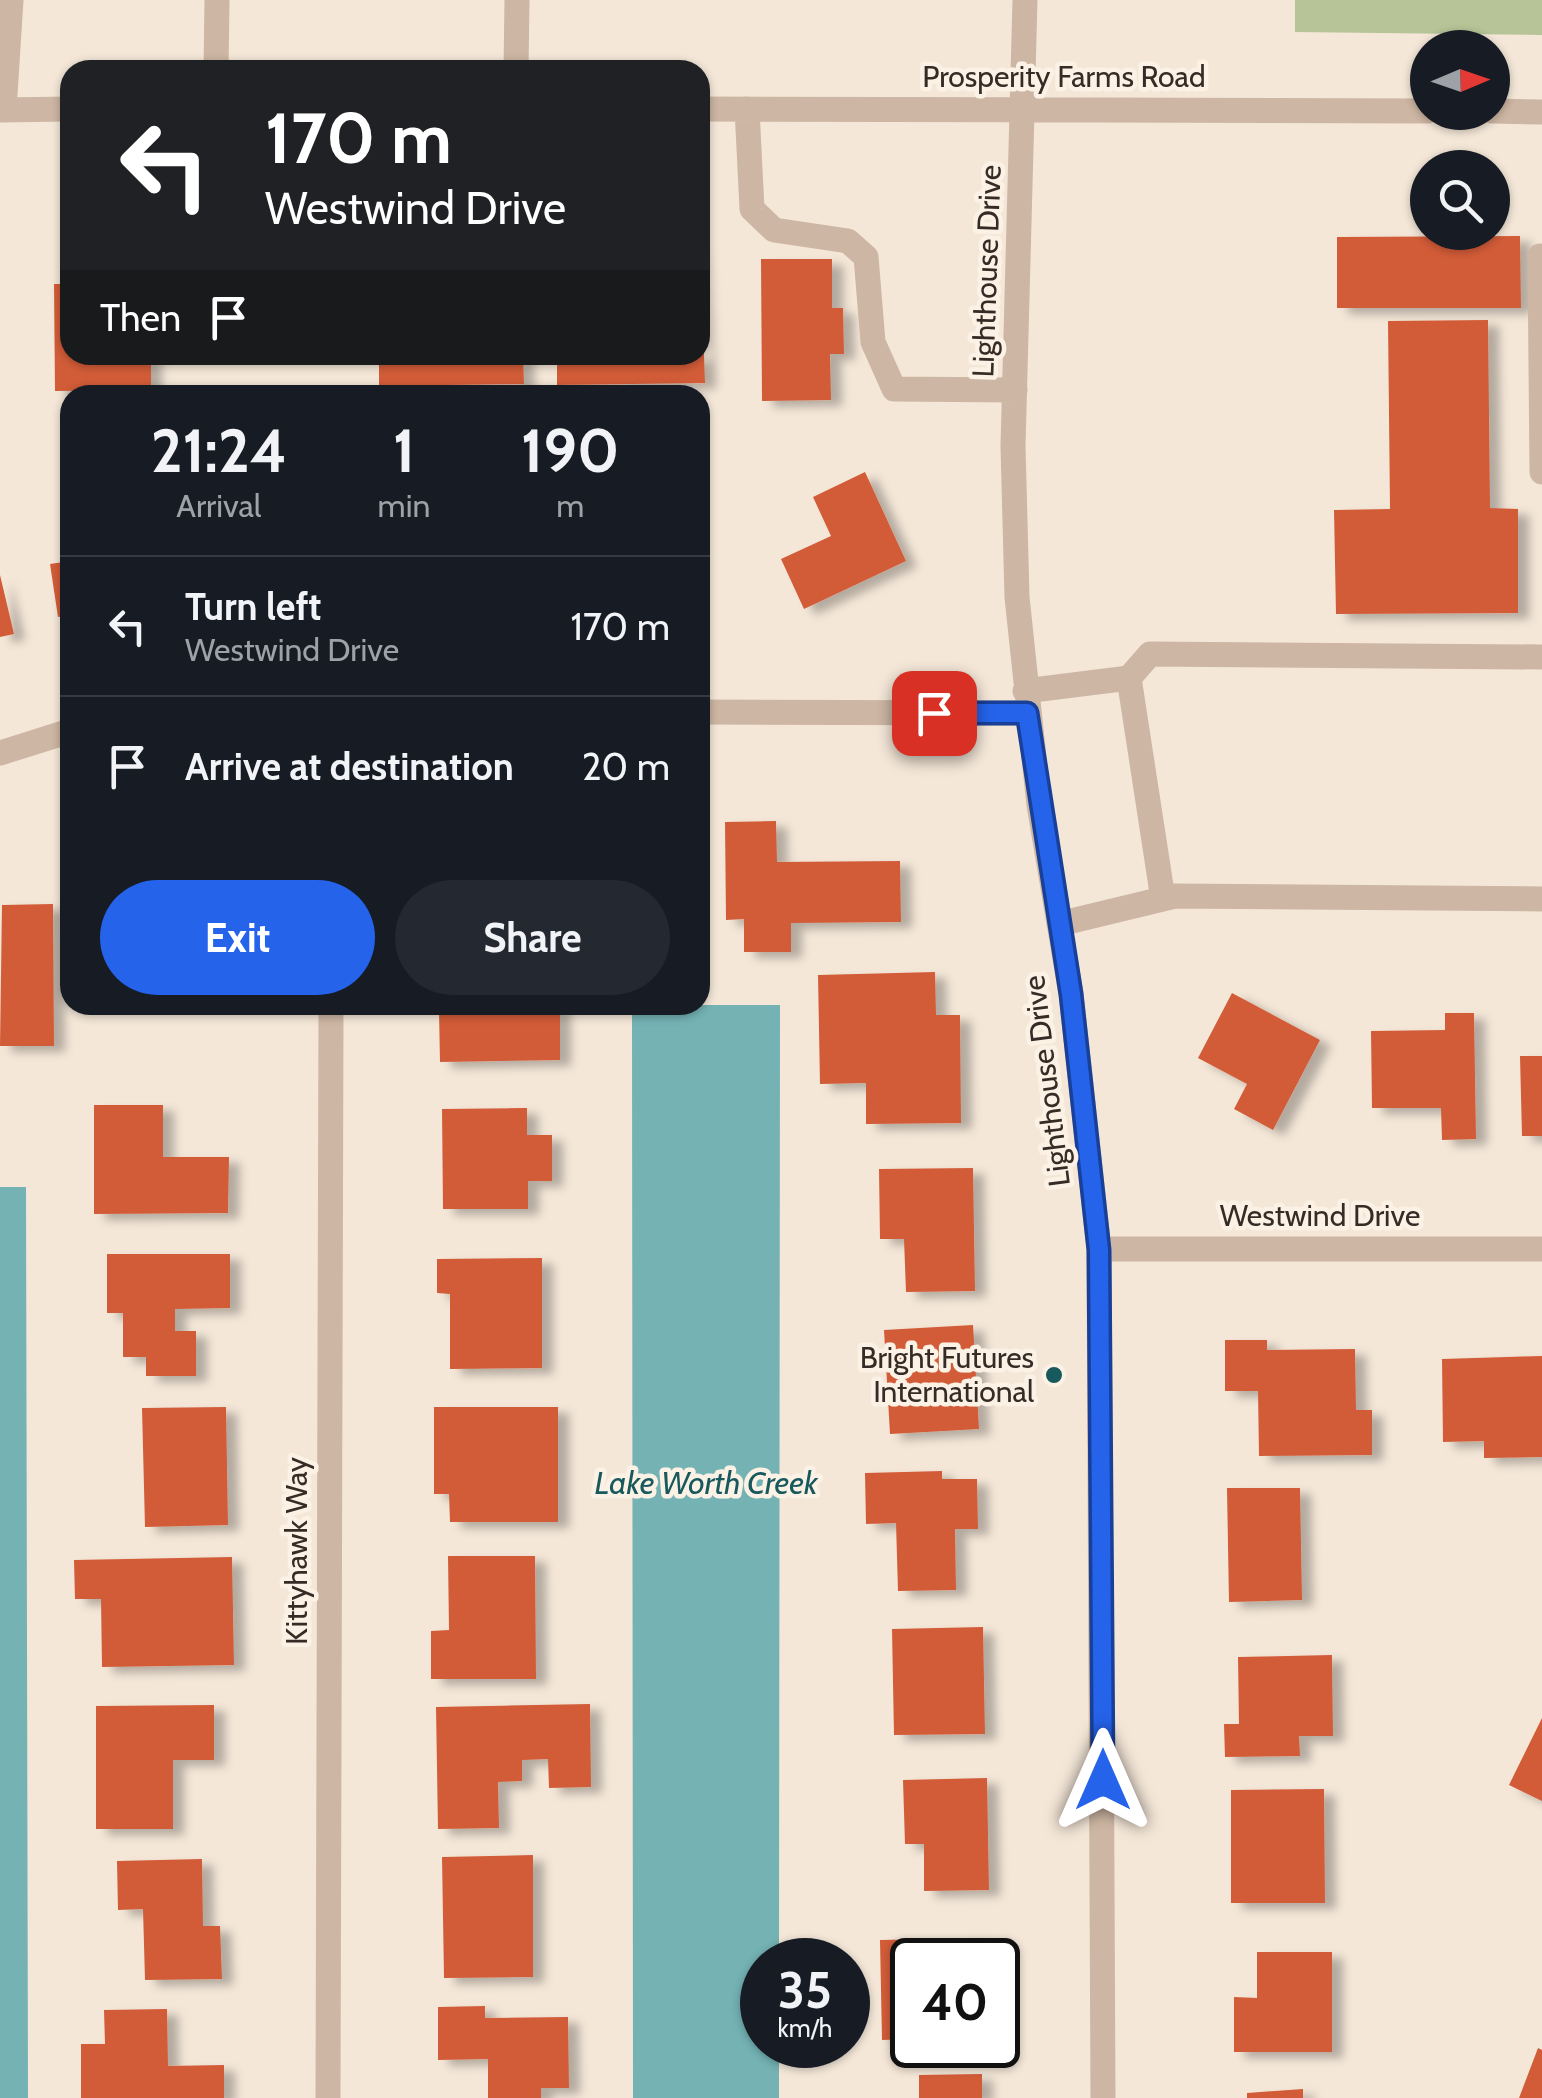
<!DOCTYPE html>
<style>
body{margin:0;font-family:Cabin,sans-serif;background:#242831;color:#f1f3f6;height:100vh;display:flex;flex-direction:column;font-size:38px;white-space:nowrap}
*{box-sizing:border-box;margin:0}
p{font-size:32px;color:#9ea1a6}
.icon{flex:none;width:55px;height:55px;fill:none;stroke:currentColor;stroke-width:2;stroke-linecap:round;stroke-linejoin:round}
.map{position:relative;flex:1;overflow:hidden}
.sheet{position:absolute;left:60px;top:385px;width:650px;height:630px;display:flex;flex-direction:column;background:#171b24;border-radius:30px;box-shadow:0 2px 8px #0004}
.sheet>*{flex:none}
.hud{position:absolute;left:60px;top:60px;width:650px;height:305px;border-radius:30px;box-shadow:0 2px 8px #0004;background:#202124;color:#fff;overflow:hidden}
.needle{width:65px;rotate:88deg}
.controls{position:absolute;left:1410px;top:30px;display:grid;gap:20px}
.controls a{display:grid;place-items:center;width:100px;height:100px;border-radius:50%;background:#171b24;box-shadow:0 2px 8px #0004;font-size:50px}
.speed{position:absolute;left:740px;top:1938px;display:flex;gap:20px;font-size:50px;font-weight:700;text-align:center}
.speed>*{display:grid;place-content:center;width:130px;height:130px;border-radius:50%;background:#171b24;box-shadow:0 2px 8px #0004;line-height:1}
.speed small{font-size:25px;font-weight:400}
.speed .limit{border:5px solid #111;border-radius:15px;background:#fff;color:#111}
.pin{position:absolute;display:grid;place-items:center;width:85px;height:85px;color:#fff;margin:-42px;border-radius:20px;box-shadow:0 5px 15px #0006}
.me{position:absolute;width:110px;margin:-55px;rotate:0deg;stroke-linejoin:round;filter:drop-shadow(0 0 8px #0008)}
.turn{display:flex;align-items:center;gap:35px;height:210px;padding:0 40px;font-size:45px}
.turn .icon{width:130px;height:130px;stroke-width:2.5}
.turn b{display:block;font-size:70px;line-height:85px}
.then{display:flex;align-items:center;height:95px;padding:0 40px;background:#0003;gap:20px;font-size:38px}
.eta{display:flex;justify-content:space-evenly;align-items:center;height:170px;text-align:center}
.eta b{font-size:60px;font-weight:700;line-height:70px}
.button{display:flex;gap:20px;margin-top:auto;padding:20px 40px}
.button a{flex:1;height:115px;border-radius:60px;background:#2563eb;color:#fff;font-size:40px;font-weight:700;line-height:115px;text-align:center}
.button a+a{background:#242831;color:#f1f3f6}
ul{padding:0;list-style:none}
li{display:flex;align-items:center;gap:30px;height:140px;padding:0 40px;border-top:2px solid #363941}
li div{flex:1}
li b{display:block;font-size:38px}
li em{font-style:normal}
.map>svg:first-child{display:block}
.green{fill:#b6c497}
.water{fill:#74b2b4}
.building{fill:#d25c38;filter:url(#shadow)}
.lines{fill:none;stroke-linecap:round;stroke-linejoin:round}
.minor{stroke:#cdb6a3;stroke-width:25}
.route-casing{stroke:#184099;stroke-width:25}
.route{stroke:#2563eb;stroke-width:18}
.poi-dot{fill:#17595d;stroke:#fbf1e5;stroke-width:4}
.labels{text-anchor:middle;stroke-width:9;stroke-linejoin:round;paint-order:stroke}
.street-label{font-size:30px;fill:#372b26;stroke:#fbf1e5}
.poi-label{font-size:30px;fill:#372b26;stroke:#fbf1e5;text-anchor:end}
.water-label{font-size:32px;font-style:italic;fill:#17595d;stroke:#fbf1e5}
</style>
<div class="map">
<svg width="1542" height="2098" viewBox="0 0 1542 2098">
<defs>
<filter id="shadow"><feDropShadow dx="11" dy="6" stdDeviation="5" flood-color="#0004"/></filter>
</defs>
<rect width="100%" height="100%" fill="#f4e7d8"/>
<path class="green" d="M1295 0H1542V35L1295 32Z"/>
<path class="water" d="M632 1005H780L779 1960H762V2045H779V2098H633Z
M0 1187H26L28 2098H0Z"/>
<path class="building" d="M1520 236 1521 308H1337V237Z
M700 240 705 383 557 385V355H700Z
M761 259H832V308H843L844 354H830L831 400 762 401Z
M54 284H70V355H151V390L55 391Z
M1488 320 1490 508 1518 509V613L1336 614 1334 510 1390 509 1388 321Z
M379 355H523L524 384 379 386Z
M865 472 906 561 804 609 781 559 831 536 813 497Z
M70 561V615L58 617 50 564Z
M0 575 14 634 0 637Z
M776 821 777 862 900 861 901 922 791 923V952H744V919L726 920 725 822Z
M53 904 54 1046H0L2 905Z
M935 972 936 1015H960L961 1123 866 1124V1083L820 1084 818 975Z
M1232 993 1320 1040 1273 1130 1234 1109 1247 1084 1198 1058Z
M467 1005H560V1060L440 1062 439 1011H467Z
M1445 1013H1474L1476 1139 1442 1140 1441 1108H1372L1371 1031 1445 1030Z
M1520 1056H1542V1136H1522Z
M94 1105H163V1157H229L228 1213 94 1214Z
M527 1108V1135H552V1181H528V1209H443L442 1109Z
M973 1168 975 1291 906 1292 904 1239H880L879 1169Z
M107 1254H230V1308L175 1309V1331H196V1376H146V1357H123V1313H107Z
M542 1258V1368L450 1369V1294L437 1293V1259Z
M973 1325 979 1429 890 1434 884 1330Z
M1225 1340H1267V1350L1355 1349 1356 1410H1372V1455L1259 1456 1258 1391H1225Z
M1542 1356V1457L1484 1458V1441L1443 1442 1442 1359Z
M226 1407 228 1525 145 1527 142 1408Z
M434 1407H558V1522H450L449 1494H434Z
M942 1471V1479H977L978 1529H955L956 1590 898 1591 896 1523 866 1524 865 1473Z
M1227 1488H1300L1302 1600 1229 1602Z
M448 1556H535L536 1679H431V1631L449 1630Z
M232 1557 234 1665 102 1667 101 1599H75L74 1560Z
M983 1627 985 1734 894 1735 892 1629Z
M1332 1655 1333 1736H1299L1300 1756 1225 1757 1224 1724H1239L1238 1657Z
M590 1704 591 1787 549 1788 548 1759 522 1760V1781L498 1782 499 1828 438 1829 436 1707Z
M214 1705V1760H173V1829H96V1706Z
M1542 1718V1801L1509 1785Z
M987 1778 989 1890 924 1891V1844H905L903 1780Z
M1324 1789 1325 1903H1231V1790Z
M533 1855V1977L444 1978 442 1857Z
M202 1859 203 1926H220L222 1979 145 1980 143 1909 118 1910 117 1861Z
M982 1938 983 1960H912V2039L882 2040 880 1940Z
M1257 1952H1332V2052H1234V1997L1257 1998Z
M485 2006V2018L568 2017 569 2088H541V2098H488V2059L438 2060V2007Z
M167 2009 168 2066 224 2065V2098H81V2044H105L104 2010Z
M1538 2048 1542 2050V2098H1519Z
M982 2074V2098H919V2075Z
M1303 2089V2098H1247V2093Z"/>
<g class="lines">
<path class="minor" d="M1025 0 1013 446 1017 597 1039 805 1071 994 1099 1249 1103 2098
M216 70 217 0
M516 70 517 0
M700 109 1428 111
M747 109 752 209 774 230 848 241 866 257 873 342 894 389 1015 390
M0 110 70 109
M4 110 11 0
M1492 111 1542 112
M1540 256 1542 472
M1129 678 1163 899
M1025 691 1129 678 1150 654 1542 657
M700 712 1027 713
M0 753 70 731
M1059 924 1175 896 1542 899
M1099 1249H1542
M328 2098 331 1005"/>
</g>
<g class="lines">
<g class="route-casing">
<path id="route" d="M934 713H1027L1071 994 1099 1250 1103 1780"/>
</g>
<use href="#route" class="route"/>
</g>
<circle class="poi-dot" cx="1054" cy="1375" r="10"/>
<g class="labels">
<g class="street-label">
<text x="1064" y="87">Prosperity Farms Road</text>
<text transform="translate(987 271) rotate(-88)" y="10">Lighthouse Drive</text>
<text transform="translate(1047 1081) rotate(-97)" y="10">Lighthouse Drive</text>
<text x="1320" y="1226">Westwind Drive</text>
<text transform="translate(297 1551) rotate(-90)" y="10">Kittyhawk Way</text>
</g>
<g class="poi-label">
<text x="1034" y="1368">Bright Futures<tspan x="1034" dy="34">International</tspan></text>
</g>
<g class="water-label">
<text x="706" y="1494">Lake Worth Creek</text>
</g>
</g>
</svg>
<div class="controls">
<a><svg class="needle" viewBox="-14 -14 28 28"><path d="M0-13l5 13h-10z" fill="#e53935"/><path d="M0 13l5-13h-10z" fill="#9ea1a6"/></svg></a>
<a><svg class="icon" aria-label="search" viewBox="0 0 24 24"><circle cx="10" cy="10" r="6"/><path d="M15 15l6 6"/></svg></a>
</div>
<div class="speed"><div>35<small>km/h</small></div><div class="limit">40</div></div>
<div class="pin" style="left:934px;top:713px;background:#d93025"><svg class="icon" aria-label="arrive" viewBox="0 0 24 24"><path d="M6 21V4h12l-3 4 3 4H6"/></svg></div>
<svg class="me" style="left:1103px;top:1780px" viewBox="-20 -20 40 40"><path d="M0-17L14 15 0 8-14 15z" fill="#2563eb" stroke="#fff" stroke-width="4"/></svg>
<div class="hud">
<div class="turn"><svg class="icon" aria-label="left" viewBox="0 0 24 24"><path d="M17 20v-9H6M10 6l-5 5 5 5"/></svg><div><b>170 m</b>Westwind Drive</div></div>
<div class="then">Then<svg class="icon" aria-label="arrive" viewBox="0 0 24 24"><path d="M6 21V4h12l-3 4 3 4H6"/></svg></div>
</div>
<section class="sheet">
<div class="eta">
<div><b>21:24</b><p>Arrival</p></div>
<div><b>1</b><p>min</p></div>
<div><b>190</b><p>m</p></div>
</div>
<ul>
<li><svg class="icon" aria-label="left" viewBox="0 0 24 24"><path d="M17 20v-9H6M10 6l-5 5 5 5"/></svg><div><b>Turn left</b><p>Westwind Drive</p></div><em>170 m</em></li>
<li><svg class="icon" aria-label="arrive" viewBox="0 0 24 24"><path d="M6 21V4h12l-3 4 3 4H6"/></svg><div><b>Arrive at destination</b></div><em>20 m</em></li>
</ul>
<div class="button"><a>Exit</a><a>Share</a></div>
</section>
</div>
